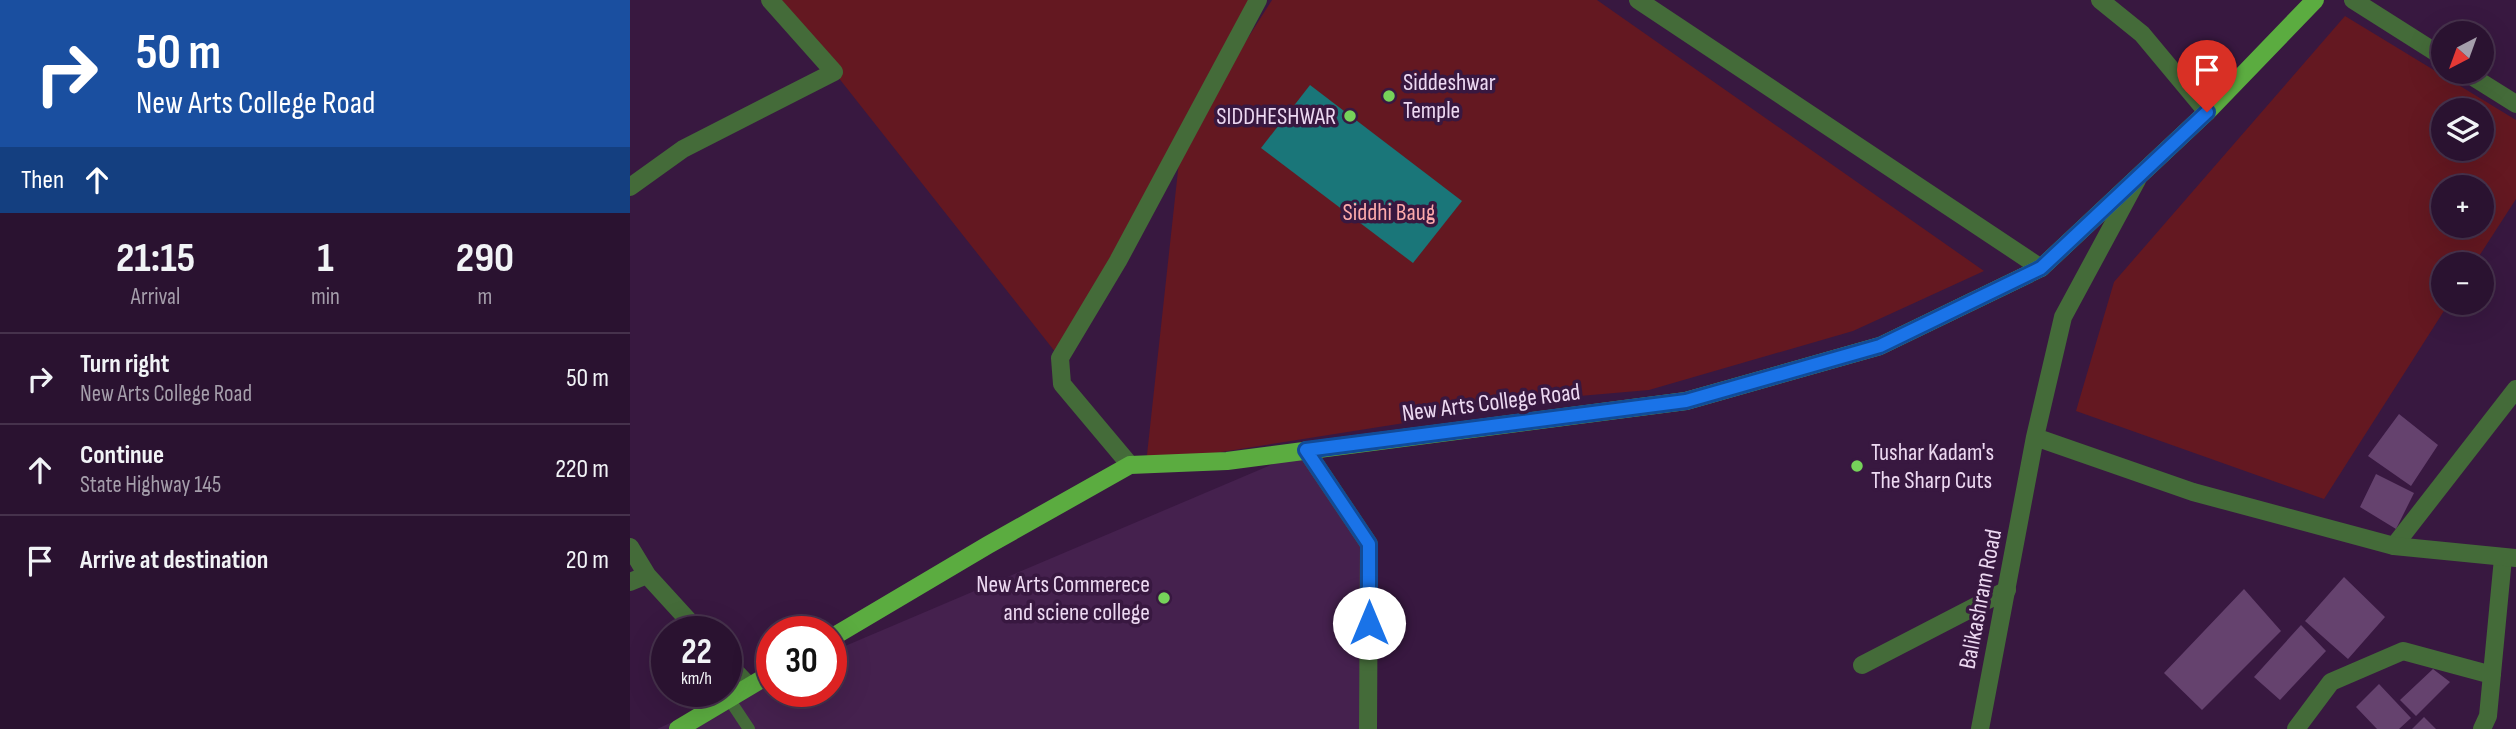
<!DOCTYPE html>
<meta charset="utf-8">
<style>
body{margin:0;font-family:"Sofia Sans Condensed",sans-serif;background:#36203c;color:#f1f3f6;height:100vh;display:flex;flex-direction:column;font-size:26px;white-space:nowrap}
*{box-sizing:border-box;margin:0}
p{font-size:23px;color:#a59eab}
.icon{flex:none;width:38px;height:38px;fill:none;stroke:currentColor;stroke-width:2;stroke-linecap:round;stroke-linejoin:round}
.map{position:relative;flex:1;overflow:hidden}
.panel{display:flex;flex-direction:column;background:#2a1230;width:630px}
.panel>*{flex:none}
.top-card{background:#1a4fa0;color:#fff;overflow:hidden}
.needle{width:46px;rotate:221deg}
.tools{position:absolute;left:1801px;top:21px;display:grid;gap:14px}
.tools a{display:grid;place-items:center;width:63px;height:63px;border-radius:50%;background:#2a1230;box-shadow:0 7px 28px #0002,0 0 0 2px #46324c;font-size:35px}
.speed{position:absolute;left:21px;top:616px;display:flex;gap:14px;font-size:35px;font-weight:700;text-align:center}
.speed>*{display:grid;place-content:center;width:91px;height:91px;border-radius:50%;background:#2a1230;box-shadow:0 7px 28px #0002,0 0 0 2px #46324c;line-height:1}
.speed small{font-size:18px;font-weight:400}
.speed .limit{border:10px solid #d22;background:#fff;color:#111}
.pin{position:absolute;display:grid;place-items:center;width:60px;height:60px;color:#fff;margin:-72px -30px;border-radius:50% 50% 50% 0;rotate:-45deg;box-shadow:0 0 7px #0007}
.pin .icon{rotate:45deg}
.me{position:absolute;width:77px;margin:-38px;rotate:0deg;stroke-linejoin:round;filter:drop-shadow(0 0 5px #0008)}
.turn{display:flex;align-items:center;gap:24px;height:147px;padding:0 21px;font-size:32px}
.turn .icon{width:91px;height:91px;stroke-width:2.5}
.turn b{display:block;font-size:49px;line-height:60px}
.then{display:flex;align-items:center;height:66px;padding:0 21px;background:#0003;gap:14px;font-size:26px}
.eta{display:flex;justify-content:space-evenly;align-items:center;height:119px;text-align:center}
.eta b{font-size:42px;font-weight:700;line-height:49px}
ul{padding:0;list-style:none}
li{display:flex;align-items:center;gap:21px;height:91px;padding:0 21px;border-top:2px solid #46324c}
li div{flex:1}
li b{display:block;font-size:26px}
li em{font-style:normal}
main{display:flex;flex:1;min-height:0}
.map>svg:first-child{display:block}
.built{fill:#45214e}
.green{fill:#641821;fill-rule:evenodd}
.water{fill:#1a7679}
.building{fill:#65426e}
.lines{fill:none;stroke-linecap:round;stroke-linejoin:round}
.service{stroke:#446b39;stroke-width:12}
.minor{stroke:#446b39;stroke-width:18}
.tertiary{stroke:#446b39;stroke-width:18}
.primary{stroke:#5bac40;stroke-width:18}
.route-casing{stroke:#114b97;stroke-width:18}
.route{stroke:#1a73e8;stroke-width:12}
.poi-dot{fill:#76d25a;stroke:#381840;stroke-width:2.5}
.labels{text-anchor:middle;stroke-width:7;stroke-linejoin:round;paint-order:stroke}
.poi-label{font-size:24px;fill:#edd9f2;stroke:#381840;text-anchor:start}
.park-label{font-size:24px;fill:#fdaaab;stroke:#381840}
.street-label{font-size:24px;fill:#edd9f2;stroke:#381840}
</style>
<main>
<section class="panel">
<div class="top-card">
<div class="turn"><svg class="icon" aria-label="right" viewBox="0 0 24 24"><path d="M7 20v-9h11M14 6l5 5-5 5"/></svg><div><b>50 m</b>New Arts College Road</div></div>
<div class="then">Then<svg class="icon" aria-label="ahead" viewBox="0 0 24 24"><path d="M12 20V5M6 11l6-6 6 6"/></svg></div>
</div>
<div class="eta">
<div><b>21:15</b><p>Arrival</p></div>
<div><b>1</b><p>min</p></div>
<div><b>290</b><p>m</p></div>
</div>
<ul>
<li><svg class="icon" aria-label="right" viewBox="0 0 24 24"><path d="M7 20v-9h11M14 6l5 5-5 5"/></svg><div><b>Turn right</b><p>New Arts College Road</p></div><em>50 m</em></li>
<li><svg class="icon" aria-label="ahead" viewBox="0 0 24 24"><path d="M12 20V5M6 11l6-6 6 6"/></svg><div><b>Continue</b><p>State Highway 145</p></div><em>220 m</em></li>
<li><svg class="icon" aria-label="arrive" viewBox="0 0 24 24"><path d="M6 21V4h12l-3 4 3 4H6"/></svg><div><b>Arrive at destination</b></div><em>20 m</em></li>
</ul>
</section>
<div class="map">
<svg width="1886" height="729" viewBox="0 0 1886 729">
<rect width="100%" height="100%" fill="#381840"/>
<path class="built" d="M676 450 739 544 738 729H27L142 677V691H201V652Z"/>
<path class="green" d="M140 0H627L430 358 204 72Z
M642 0H967L1354 271 1223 331 1019 390 938 397 516 464 551 143Z
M1715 16 1886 120V199L1844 264H1813V303H1819L1694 499 1446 411 1484 282ZM1813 110H1852V149H1813ZM1813 187H1852V226H1813Z"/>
<path class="water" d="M680 85 832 201 783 263 631 148Z"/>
<path class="building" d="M1769 414 1808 445 1781 486 1738 456Z
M1746 474 1784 493 1766 529 1730 507Z
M1714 577 1755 617 1718 659 1675 621Z
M1614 589 1651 631 1572 710 1534 673Z
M1671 625 1696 651 1650 700 1624 677Z
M1803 669 1820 682 1786 716 1770 700Z
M1749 684 1781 718 1769 729H1747L1726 707Z
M1794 717 1806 729H1782Z"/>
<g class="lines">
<path class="service" d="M99 699 119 729"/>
<path class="minor" d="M1008 0 1411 268
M1723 0 1813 57
M1835 72 1886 104
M0 187 53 149 204 72 140 0
M676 450 739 544 738 729
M500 465 432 384 430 358 488 261 628 0
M1764 546 1886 389
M0 547 17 575 69 632
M0 582 17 575
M96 662 119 686
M1232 665 1377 590
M1666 729 1701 682 1773 651 1862 675
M1852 729 1858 716 1873 558"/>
<path class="tertiary" d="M1470 0 1512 34 1577 112
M1405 437 1563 492 1764 546 1886 558
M1350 729 1405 437 1433 317 1507 180"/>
<path class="primary" d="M201 638 358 545 500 465 597 461 1056 401 1250 346 1411 268 1577 112 1685 0
M48 729 142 673"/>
</g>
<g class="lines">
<g class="route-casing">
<path id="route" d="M739 623V544L676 450 1056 401 1250 346 1411 268 1577 112"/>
</g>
<use href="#route" class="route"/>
</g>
<g class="poi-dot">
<circle cx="759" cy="96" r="7"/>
<circle cx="720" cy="116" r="7"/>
<circle cx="1227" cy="466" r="7"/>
<circle cx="534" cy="598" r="7"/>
</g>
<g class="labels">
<g class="poi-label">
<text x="773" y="90">Siddeshwar<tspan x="773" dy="28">Temple</tspan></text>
<text x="706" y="124" text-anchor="end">SIDDHESHWAR</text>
<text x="1241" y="460">Tushar Kadam's<tspan x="1241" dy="28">The Sharp Cuts</tspan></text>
<text x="520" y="592" text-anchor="end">New Arts Commerece<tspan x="520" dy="28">and sciene college</tspan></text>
</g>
<g class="park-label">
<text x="759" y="220">Siddhi Baug</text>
</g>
<g class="street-label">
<text transform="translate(861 402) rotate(-7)" y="8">New Arts College Road</text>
<text transform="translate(1350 599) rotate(-79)" y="8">Balikashram Road</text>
</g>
</g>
</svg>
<div class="tools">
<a><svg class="needle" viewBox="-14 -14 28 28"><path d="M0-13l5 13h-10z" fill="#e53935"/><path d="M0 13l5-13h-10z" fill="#a59eab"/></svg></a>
<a><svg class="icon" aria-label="layers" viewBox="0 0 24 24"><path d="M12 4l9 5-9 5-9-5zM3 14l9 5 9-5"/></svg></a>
<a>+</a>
<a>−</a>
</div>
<div class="speed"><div>22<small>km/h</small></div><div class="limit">30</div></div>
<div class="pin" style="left:1577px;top:112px;background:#d93025"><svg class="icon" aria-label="arrive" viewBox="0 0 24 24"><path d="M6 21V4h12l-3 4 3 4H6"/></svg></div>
<svg class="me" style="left:739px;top:623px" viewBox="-20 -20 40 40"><circle r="19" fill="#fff"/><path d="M0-13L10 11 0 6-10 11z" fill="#1a73e8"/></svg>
</div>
</main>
